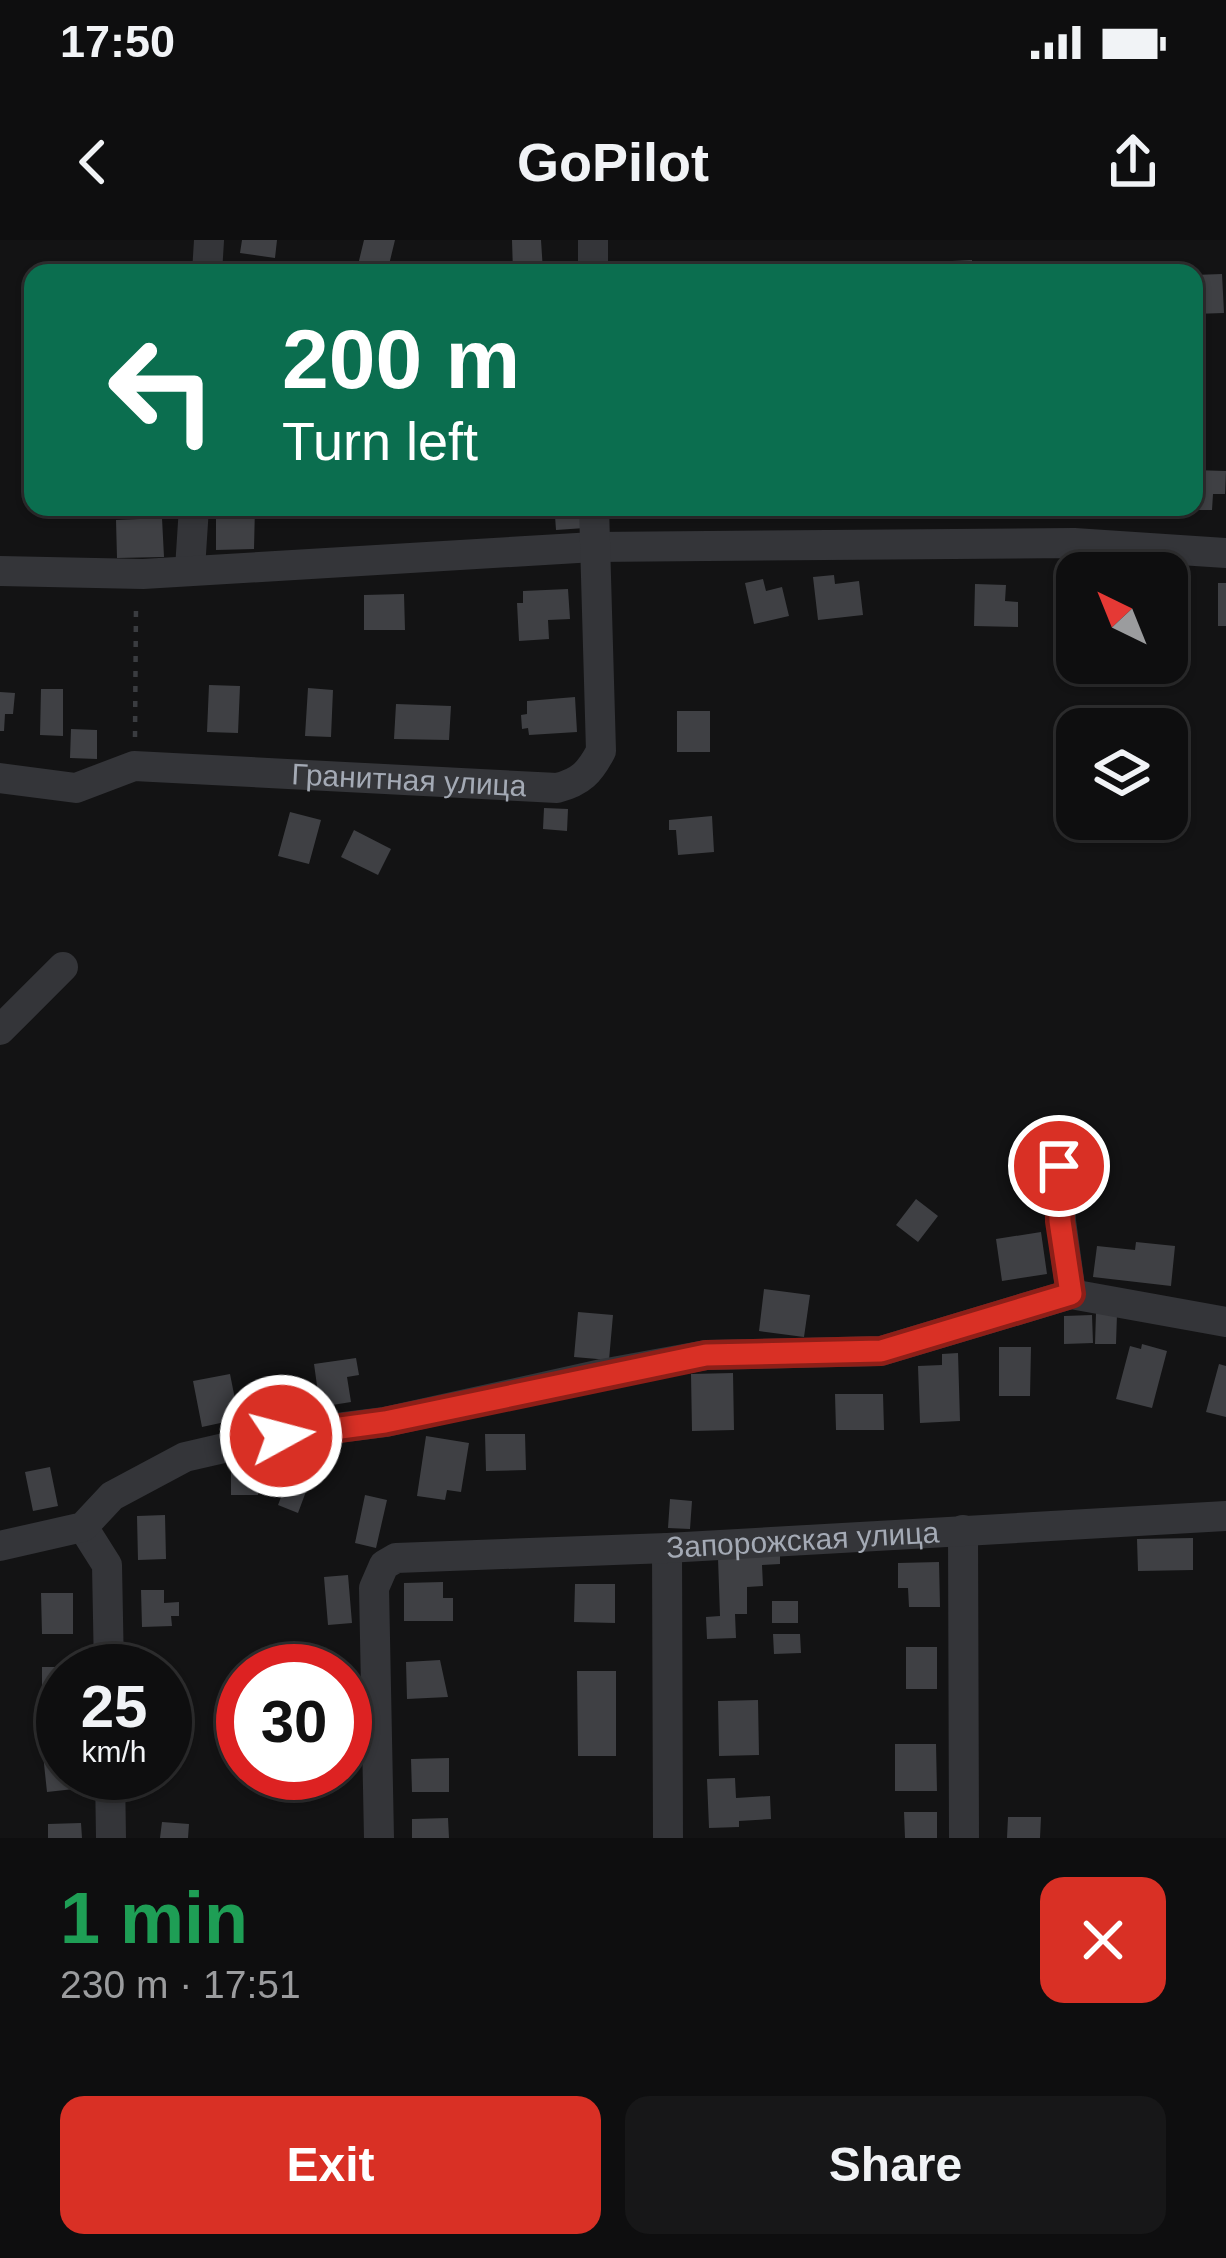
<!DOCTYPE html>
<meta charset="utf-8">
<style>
body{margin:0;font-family:Helvetica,sans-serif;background:#171718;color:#f1f3f6;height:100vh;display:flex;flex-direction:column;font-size:45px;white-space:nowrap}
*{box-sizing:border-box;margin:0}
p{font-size:39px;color:#9b9c9e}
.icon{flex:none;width:66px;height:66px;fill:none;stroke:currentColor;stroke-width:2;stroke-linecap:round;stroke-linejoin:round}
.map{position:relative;height:1598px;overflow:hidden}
.panel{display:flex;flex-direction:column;background:#0e0e0f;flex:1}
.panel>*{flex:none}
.top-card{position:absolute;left:24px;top:24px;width:1179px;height:252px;border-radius:24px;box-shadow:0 3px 9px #0004,0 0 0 3px #2e2e2f;background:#0b6e4f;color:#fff;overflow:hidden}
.needle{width:78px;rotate:317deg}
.buttons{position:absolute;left:1056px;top:312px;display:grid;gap:24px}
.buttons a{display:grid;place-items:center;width:132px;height:132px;border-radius:24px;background:#0e0e0f;box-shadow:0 3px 9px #0004,0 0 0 3px #2e2e2f;font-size:60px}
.speed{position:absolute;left:36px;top:1404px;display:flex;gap:24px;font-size:60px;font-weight:700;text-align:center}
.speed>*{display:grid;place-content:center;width:156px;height:156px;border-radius:50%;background:#0e0e0f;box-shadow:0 3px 9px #0004,0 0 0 3px #2e2e2f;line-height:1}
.speed small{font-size:30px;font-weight:400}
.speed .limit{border:18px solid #d22;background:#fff;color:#111}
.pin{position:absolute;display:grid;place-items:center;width:102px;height:102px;color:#fff;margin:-51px;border:6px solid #fff;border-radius:50%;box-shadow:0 3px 12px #0007}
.me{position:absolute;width:132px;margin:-66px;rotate:83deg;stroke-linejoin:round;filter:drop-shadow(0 0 9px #0008)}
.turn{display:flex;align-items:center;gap:42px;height:252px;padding:0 60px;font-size:54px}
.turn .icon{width:156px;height:156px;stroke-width:2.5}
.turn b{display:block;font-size:84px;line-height:102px}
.round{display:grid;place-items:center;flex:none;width:126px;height:126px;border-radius:24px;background:#171718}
.overview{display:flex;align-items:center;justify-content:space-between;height:204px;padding:0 60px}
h1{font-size:72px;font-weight:700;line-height:90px;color:#1e9e55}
.primary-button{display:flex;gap:24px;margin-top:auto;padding:24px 60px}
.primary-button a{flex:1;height:138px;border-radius:24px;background:#d93025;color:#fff;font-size:48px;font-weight:700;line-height:138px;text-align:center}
.primary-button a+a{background:#171718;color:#f1f3f6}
.status{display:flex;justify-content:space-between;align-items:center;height:84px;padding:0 60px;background:#0e0e0f;direction:ltr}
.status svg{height:33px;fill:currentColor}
header{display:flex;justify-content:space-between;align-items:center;height:156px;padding:0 60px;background:#0e0e0f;font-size:54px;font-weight:700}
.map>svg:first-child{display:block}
.building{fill:#3f4044}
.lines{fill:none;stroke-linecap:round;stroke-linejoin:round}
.path{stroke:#3a3c40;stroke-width:4.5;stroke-dasharray:6 9;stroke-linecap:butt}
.minor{stroke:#343539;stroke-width:30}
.route-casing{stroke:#8d1f18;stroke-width:30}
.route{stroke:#d93025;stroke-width:21}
.labels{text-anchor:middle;stroke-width:10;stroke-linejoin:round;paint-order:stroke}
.street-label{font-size:30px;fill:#a4aab5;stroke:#0e0e0f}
</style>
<div class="status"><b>17:50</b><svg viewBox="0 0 49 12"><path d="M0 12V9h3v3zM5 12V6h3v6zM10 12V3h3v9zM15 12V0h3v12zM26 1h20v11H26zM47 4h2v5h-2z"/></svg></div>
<header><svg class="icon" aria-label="back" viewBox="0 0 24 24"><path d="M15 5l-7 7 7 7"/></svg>GoPilot<svg class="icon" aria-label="share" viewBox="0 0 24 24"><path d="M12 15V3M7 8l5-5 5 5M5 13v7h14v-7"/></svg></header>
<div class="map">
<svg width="1226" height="1598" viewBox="0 0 1226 1598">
<rect width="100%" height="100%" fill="#131314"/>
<path class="building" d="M242 0H277L275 18 240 13Z
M364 0H395L387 33 357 29Z
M512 0H541L543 31 513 32Z
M972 20V33H953L952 21Z
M1222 34 1224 73 1194 74V35Z
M1194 230 1226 231 1225 254H1213L1212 270H1194Z
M216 267H255L254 309 216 310Z
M505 267H560V272L506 276Z
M665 267H706L705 276 665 275Z
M584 274 585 288 556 290 555 276Z
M162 278 164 317 117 318 116 280Z
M834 335 835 344 859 341 863 375 818 380 813 337Z
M763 339 766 351 782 347 789 376 754 384 745 343Z
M1218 343H1226V386H1218Z
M975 344 1006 345 1005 361 1018 362V387L974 386Z
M1167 344 1186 346 1183 381 1167 379Z
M1077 348V377H1064L1062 349Z
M568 349 570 379 548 380 549 399 519 401 517 363H523V351Z
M404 354 405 390H364V355Z
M209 445 240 446 238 493 207 492Z
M308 448 333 450 331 497 305 496Z
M41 449H63V496L40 495Z
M0 452 15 453 13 474H5L4 491H0Z
M575 457 577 492 529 495 528 488 522 489 521 475 527 474V461Z
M396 464 451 466 449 500 394 499Z
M677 471H710V512H677Z
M71 489 97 490V519L70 518Z
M544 568 568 569 567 591 543 589Z
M290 572 321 580 309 624 278 616Z
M712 576 714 612 678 615 676 590H669V580Z
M354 590 391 609 378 635 341 617Z
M916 959 938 976 918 1002 896 985Z
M1041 992 1047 1034 1002 1041 996 999Z
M1136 1002 1175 1006 1171 1046 1093 1037 1097 1006 1135 1010Z
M764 1049 810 1055 804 1097 759 1091Z
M578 1072 613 1075 609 1120 574 1117Z
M1096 1073 1117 1074 1116 1104H1095Z
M1092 1075 1093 1103 1064 1104V1076Z
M1142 1104 1167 1111 1152 1168 1116 1159 1130 1106 1141 1109Z
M999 1107H1031L1030 1156H999Z
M958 1113 960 1181 920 1183 918 1126 942 1125V1114Z
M356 1118 359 1135 347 1137 351 1162 320 1167 314 1124Z
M1219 1124 1226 1126V1177L1206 1172Z
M733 1133 734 1190 692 1191 691 1134Z
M230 1134 239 1179 202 1187 193 1141Z
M835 1154H883L884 1190H836Z
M485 1194H525L526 1230 486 1231Z
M426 1196 469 1203 461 1252 447 1250 445 1260 417 1256Z
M231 1220H270V1242L258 1241V1255H231Z
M50 1227 58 1266 33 1271 25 1232Z
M291 1231 311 1238 298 1273 278 1265Z
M365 1255 387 1260 376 1308 355 1303Z
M670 1259 692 1261 690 1289 668 1288Z
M165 1275 166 1319 138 1320 137 1276Z
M1193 1298V1330L1138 1331 1137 1299Z
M780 1307V1324L762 1325 763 1346 747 1347V1374H735L736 1398 707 1399 706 1377 720 1376 718 1318Z
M939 1322 940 1367H909L908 1348H898V1323Z
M348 1335 352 1383 328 1385 324 1337Z
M443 1342V1358H453V1381H404V1343Z
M575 1344H615V1383L574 1382Z
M141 1350H164V1363L179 1362V1376H171L172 1386 142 1387Z
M41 1353H73V1394H42Z
M772 1361H798V1383H772Z
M773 1394H800L801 1413 774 1414Z
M906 1407H937V1449H906Z
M440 1420 448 1457 407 1459 406 1422Z
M42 1427H63V1469H42Z
M577 1431H616V1516H578Z
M345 1451H354L357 1524H345Z
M165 1455H179V1528H165Z
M758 1460 759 1515 719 1516 718 1461Z
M63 1503V1533H81L83 1548 47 1552 42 1505Z
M895 1504H936L937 1551H895Z
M449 1518V1552H412L411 1519Z
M735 1538 736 1558 770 1556 771 1579 739 1581V1587L709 1588 707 1539Z
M904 1572H937V1598H905Z
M1008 1577H1041L1040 1598H1007Z
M448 1578 449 1598H412V1579Z
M162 1582 189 1584 188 1598H160Z
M81 1583 82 1598H48V1584Z"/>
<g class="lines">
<path class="path" d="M135 497 136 365"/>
<g class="minor">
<path d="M593 0V33"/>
<path d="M207 33 209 0"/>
<path d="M190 329 194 267"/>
<path d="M0 331 143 334 594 307 1074 303 1226 313"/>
<path id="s1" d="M0 538 76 548 134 526 557 548C581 542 590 532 601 511L594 267"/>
<path d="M0 790 63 727"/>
<path d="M1059 926 1061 981 1071 1054"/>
<path d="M83 1287 107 1325 109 1431"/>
<path d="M963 1290 964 1598"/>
<path d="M0 1306 83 1287 112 1256 185 1217 281 1195 385 1182 602 1134 706 1115 881 1111 1071 1054 1226 1082"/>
<path d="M667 1308 668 1598"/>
<path d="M110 1533 111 1598"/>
<path id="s2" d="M379 1598 374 1348 384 1325 396 1318 667 1308 1226 1276"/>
</g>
</g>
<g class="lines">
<g class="route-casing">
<path id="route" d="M281 1196 385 1182 706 1115 881 1111 1071 1054 1060 981 1059 926"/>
</g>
<use href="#route" class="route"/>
</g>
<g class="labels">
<g class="street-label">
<text dy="10" stroke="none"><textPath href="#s1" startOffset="414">Гранитная улица</textPath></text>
<text dy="10" stroke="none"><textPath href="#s2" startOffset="696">Запорожская улица</textPath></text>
</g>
</g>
</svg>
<div class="buttons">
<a><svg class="needle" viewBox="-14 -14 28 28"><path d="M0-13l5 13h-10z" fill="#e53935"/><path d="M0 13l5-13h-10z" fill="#9b9c9e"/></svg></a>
<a><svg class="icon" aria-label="layers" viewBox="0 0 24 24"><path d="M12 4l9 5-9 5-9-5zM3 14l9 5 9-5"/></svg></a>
</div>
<div class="speed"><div>25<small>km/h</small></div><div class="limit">30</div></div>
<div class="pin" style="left:1059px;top:926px;background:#d93025"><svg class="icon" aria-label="arrive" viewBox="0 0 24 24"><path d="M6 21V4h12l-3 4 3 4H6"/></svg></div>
<svg class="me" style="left:281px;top:1196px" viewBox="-20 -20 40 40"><circle r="17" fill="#d93025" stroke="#fff" stroke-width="3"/><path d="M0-11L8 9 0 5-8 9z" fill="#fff"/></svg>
<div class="top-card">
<div class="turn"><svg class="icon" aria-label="left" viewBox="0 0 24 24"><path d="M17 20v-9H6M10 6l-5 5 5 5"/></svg><div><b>200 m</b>Turn left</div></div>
</div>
</div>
<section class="panel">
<div class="overview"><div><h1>1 min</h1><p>230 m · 17:51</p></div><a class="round" style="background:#d93025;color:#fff"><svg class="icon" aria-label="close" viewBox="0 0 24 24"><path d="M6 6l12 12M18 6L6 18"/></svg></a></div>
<div class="primary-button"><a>Exit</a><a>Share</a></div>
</section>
